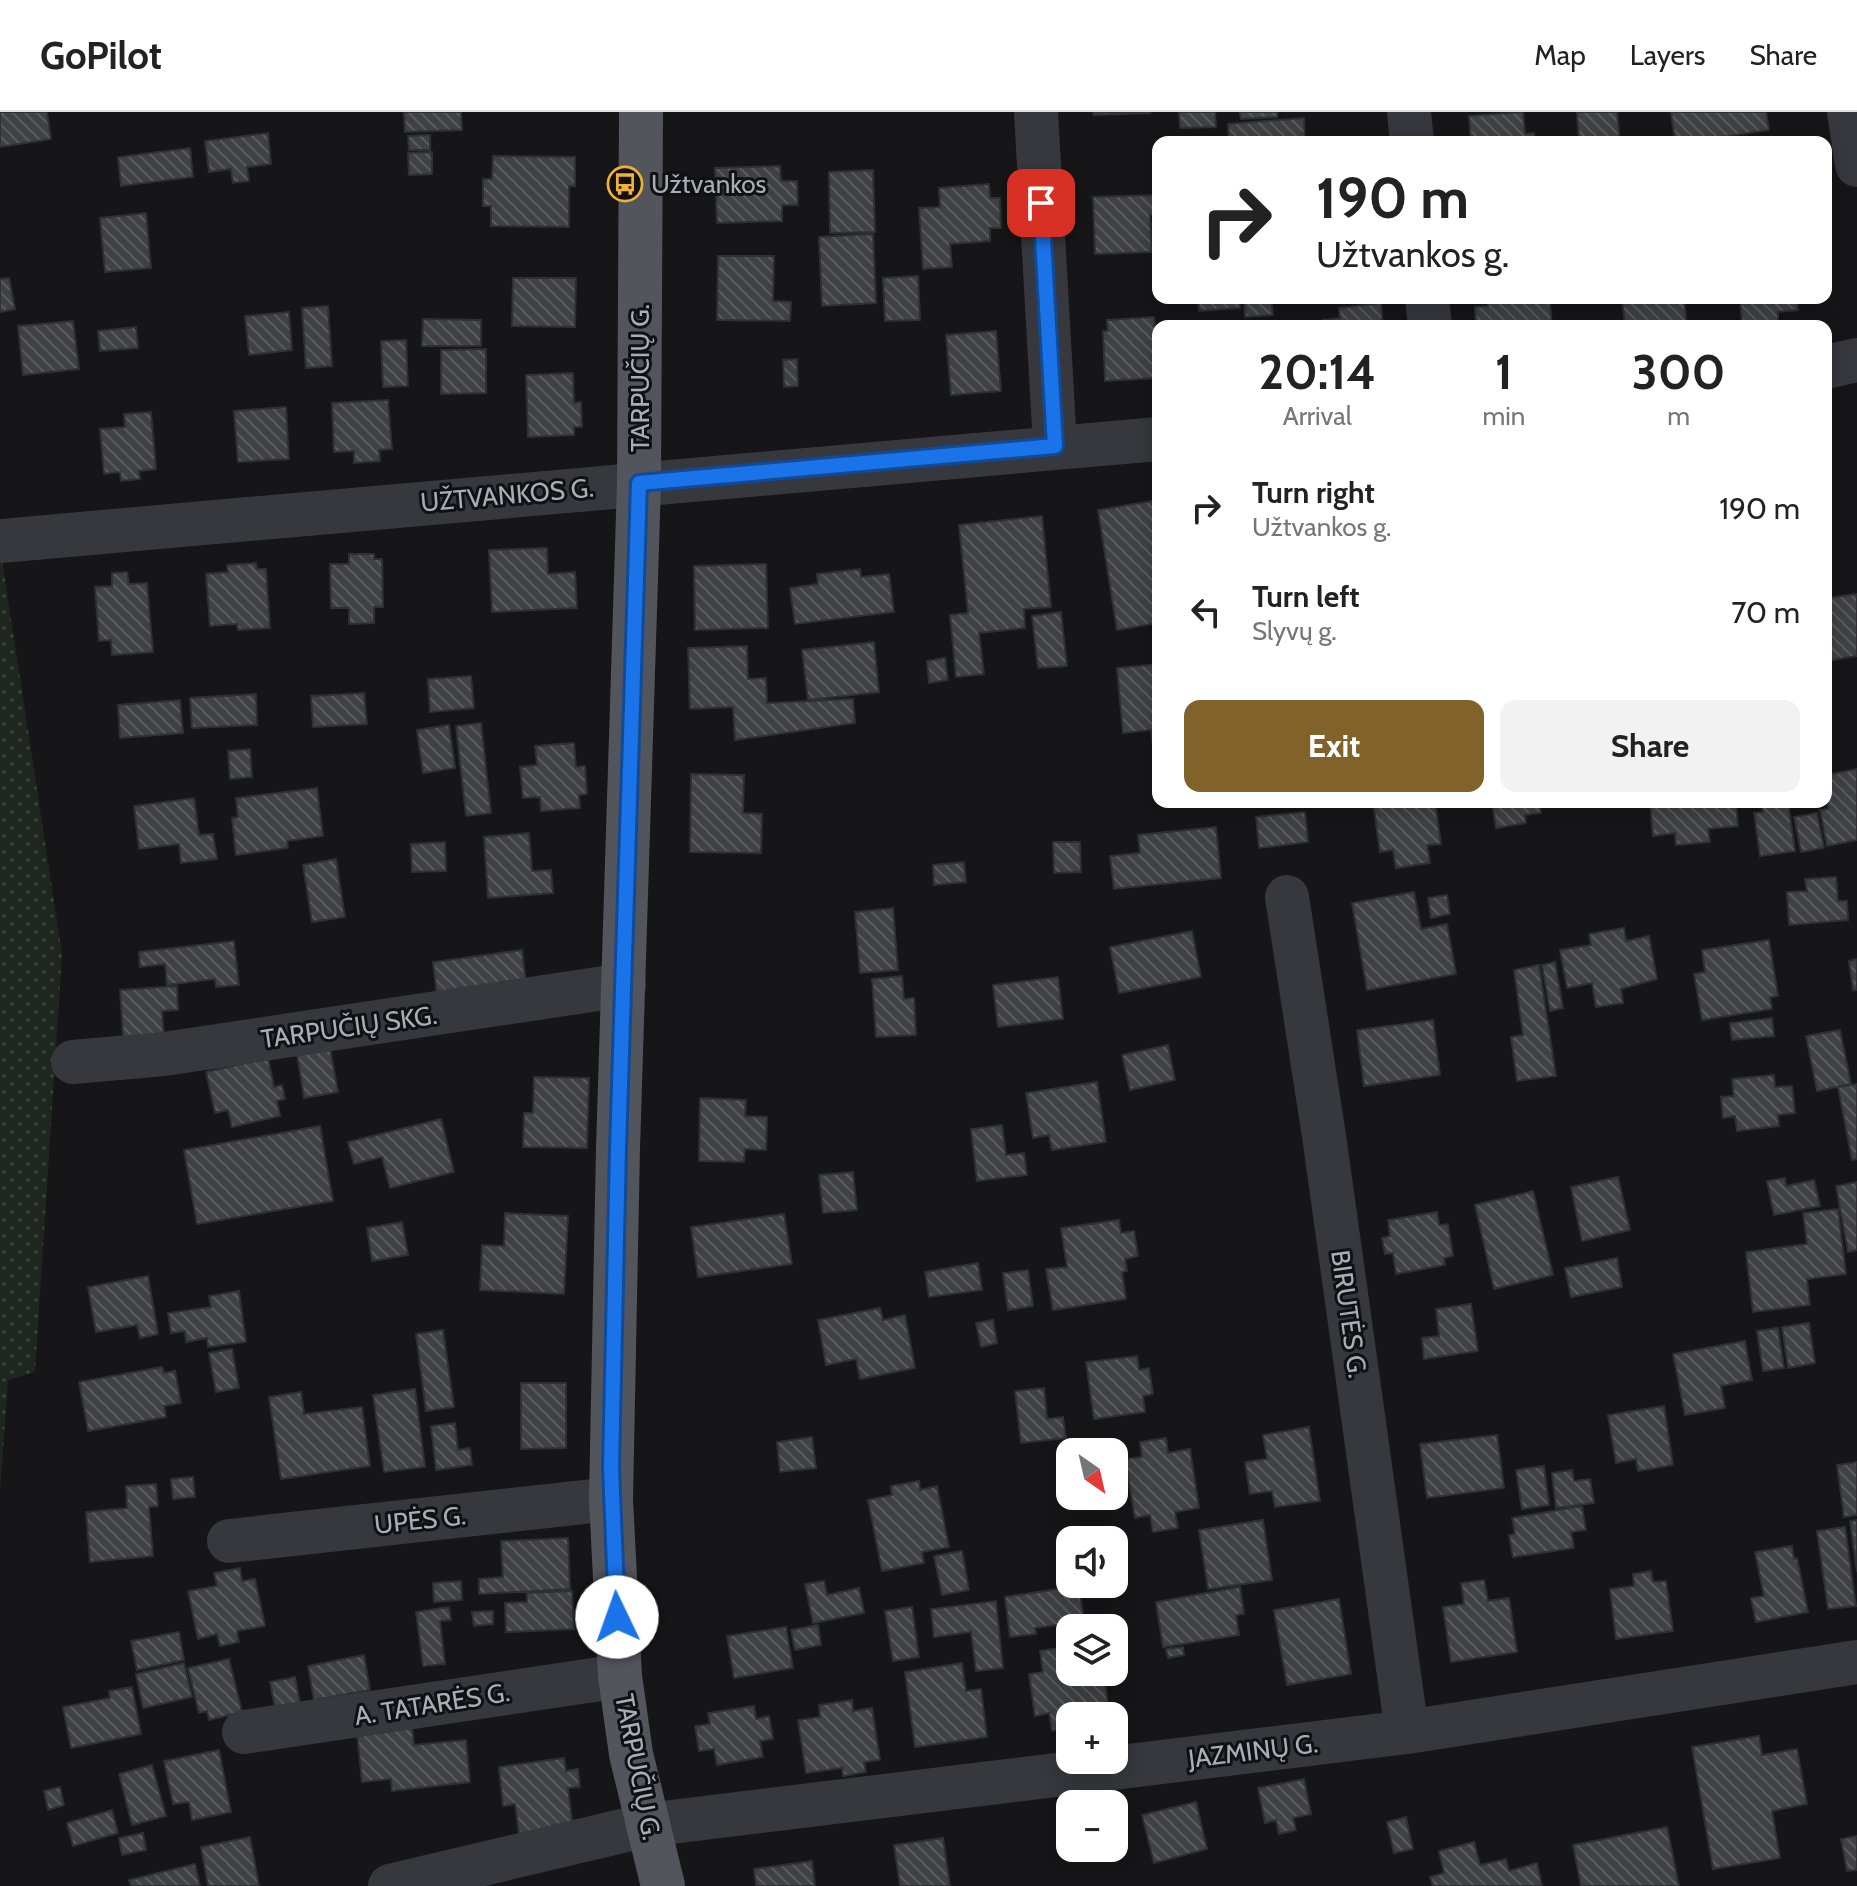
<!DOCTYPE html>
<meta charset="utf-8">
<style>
body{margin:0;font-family:Cabin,sans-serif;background:#f2f2f2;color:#222;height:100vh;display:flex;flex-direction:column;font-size:30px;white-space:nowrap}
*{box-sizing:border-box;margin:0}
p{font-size:26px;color:#767676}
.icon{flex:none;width:44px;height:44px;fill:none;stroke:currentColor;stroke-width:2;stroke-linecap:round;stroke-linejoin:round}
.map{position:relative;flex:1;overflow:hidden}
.side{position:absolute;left:1152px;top:208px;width:680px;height:488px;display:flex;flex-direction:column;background:#fff;border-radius:16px;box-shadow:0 4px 20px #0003}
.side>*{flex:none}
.top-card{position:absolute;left:1152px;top:24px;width:680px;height:168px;border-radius:16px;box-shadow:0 4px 20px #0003;background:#fff;color:#222;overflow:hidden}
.needle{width:52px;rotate:146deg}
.tools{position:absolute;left:1056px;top:1326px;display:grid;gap:16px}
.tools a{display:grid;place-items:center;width:72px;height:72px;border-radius:16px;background:#fff;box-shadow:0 4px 20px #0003;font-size:40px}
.pin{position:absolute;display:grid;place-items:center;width:68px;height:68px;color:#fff;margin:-34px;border-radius:16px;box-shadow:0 4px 12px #0006}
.me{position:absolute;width:88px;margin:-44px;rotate:357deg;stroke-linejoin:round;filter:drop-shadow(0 0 6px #0008)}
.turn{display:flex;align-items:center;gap:28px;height:168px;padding:0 32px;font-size:36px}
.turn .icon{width:104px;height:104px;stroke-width:2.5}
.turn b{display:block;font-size:56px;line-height:68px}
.eta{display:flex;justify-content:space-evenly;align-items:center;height:136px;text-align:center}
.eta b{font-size:48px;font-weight:700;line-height:56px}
.action{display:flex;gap:16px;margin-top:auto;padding:16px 32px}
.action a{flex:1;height:92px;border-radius:16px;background:#80622a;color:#fff;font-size:32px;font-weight:700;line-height:92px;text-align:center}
.action a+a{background:#f2f2f2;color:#222}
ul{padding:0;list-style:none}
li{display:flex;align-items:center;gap:24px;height:104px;padding:0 32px}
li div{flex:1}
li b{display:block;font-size:30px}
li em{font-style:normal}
header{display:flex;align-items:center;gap:48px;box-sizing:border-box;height:112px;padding:0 40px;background:#fff;border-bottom:2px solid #e0e0e0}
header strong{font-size:38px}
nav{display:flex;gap:44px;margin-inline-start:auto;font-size:28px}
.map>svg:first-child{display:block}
.grass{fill:url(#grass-dots)}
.building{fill:url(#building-back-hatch);stroke:#303034;stroke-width:2}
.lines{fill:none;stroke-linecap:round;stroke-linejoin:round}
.minor{stroke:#37383d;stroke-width:44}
.major{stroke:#53555c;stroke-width:44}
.route-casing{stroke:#114b97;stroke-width:20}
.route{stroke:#1a73e8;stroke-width:14}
.labels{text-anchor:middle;stroke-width:6;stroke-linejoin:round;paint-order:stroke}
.poi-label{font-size:26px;fill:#a8adb8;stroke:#111113;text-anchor:start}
.street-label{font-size:26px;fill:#a8adb8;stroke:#111113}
</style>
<header>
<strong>GoPilot</strong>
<nav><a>Map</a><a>Layers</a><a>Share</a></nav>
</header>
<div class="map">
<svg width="1857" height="1774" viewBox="0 0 1857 1774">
<defs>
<pattern id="grass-dots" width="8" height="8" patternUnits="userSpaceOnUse" patternTransform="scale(2)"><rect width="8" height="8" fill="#1e261f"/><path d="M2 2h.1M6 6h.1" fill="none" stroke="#3c433d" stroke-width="1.8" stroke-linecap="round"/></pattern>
<pattern id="building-back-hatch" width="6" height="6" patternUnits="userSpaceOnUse" patternTransform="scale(2)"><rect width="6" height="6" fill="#404145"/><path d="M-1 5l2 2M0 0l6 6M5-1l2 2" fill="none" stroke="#595a5e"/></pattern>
</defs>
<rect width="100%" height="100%" fill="#161618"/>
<path class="grass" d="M0 434 62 842 35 1260 8 1268 0 1380Z"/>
<path class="building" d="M0 0H47L51 27 0 35Z
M404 0H461L462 18 405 20Z
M1093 0H1149L1150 1 1094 3Z
M1179 0H1215L1216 15 1180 16Z
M1240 0H1277V5L1241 7Z
M1523 0 1525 22 1534 21 1535 30H1471L1469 4Z
M1577 0H1617L1620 30H1579Z
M1671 0H1766L1769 18 1716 26V30H1672H1675Z
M1304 6 1305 30H1229L1228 12Z
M268 21 271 52 247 55 249 69 233 71 231 57 209 60 205 29Z
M430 23V38H409L408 24Z
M190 36 193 65 121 74 118 45Z
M432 40V62L409 63 408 41Z
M493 44 575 45V74H569V115L491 114V94H483V67H492Z
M780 54 781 69H797L798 93H782V109L717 111 715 56Z
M873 58 875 120 830 121 829 60Z
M989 72 990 86H1000L1001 116H990V129L950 132 952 155 923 157 919 96 940 95 939 76Z
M1158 83V103H1150L1152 140 1095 142 1093 85Z
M146 101 151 156 105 160 100 106Z
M873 122 876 191 822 194 819 125Z
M718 144H774L773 189 791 190 790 209 717 208Z
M918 164 920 208 885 209 883 166Z
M9 166 15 197 0 200V167Z
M513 166H576L575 215 512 214Z
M1198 186H1239L1240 196 1199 199Z
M1244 186H1271L1273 203 1245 205Z
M1487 186H1540L1541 192 1550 191 1552 214H1476L1475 195 1488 194Z
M1622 186H1684L1687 214H1625Z
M1740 186H1797L1798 198 1778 200V209L1742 213Z
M1381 191 1383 214H1323V208L1340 206 1339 196Z
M328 194 332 254 306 256 302 196Z
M289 200 292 238 249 243 245 204Z
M1154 205 1155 218H1158L1156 266 1105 269 1103 219H1108L1107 208Z
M423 207 481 208V234H422Z
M73 209 79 257 23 263 18 214Z
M136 215 138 236 100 239 98 219Z
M996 219 1001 279 951 283 946 223Z
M406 228 408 274 383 275 381 229Z
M486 237V281L441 282V238Z
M797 247 798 274 784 275 783 248Z
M573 261 574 291 581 290 582 315H574V323L528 325 526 263Z
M388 288 392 337 379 338 380 349 354 351V339L334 340 332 291Z
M286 295 289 347 238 350 234 299Z
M151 300 156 357 139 359 140 367 121 369 120 360 104 362 100 317 125 315 124 302Z
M1158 388V511L1117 518 1098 398Z
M1042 404 1051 495 1024 497 1025 516 979 521 984 562 956 565 950 503 968 501 959 413Z
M547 436 548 462 575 460 577 496 492 500 489 438Z
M349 442H374V447H382L383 495H374V511L349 512V496H331L330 452H349Z
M256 451 257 457H266L270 516 238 518 237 512 210 514 206 462 228 460 227 453Z
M766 452 768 516 695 518 694 454Z
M860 457 861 465 889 462 894 500 795 512 790 476 818 472 817 462Z
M127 460 129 472 147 471 153 540 112 543 111 528 99 529 95 475 112 474V461Z
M1857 482V544L1826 549V486Z
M1061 500 1067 554 1038 556 1032 504Z
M874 530 879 580 808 588 802 538Z
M747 534 748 567 766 566 767 591 853 587 855 611 735 628 733 595 690 597 688 536Z
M945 546 948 568 929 571 927 549Z
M1158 552V652H1155L1151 618 1123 621 1117 556Z
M471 564 474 596 430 600 428 567Z
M364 581 367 612 313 615 311 584Z
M256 582 257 613 192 616 190 586Z
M180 588 183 621 120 626 118 593Z
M481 611 491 701 466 704 456 614Z
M449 613 455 656 423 661 417 618Z
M574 631 576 655 585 654 587 682 579 683 580 696 541 699 540 685 523 686 520 655 537 653 535 634Z
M250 637 252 665 230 667 228 639Z
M1857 657V728L1827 734 1820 698 1828 697 1826 663Z
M691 662 744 663 743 701 762 702 761 741 690 740Z
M317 676 323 724 287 729 288 736 236 743 232 706 238 705 236 686Z
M194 686 199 723 213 722 217 747 181 751 179 732 139 737 134 694Z
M1373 690H1435L1441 732 1427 733 1430 751 1396 756 1393 738 1380 740Z
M1482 690H1539L1541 701 1525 703 1526 711 1496 716 1492 691 1483 692Z
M1650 690H1736L1738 714 1708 717 1710 730 1676 733 1675 721 1653 724Z
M1761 690H1788L1795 739 1760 744 1754 701 1763 700Z
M1305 700 1308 730 1259 736 1256 705Z
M1817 701 1824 736 1801 740 1794 705Z
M1216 715 1221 766 1114 777 1110 744 1140 741 1138 723Z
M529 721 532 759 551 758 553 781 488 786 484 725Z
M445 730 446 759 412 760 411 732Z
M1053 730H1080L1081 760 1054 761Z
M336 747 345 805 312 810 303 753Z
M964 750 966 770 934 773 933 753Z
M1836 765 1838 789H1847L1848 808 1789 813 1787 780 1807 779 1805 767Z
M1414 780 1421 817 1447 812 1456 862 1367 878 1352 791Z
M1447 783 1450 802 1431 806 1428 786Z
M893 796 898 858 860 861 855 800Z
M1624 816 1626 829 1649 824 1657 867 1621 877 1623 891 1596 895 1592 871 1567 876 1560 838 1591 833 1589 822Z
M1192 819 1201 865 1119 881 1110 835Z
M1769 828 1778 884 1770 885 1772 897 1702 908 1694 862 1705 860 1702 838Z
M234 829 239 873 216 875 215 867 167 873 165 852 140 855 139 840Z
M522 838 527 880 438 892 433 850Z
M1857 847V878H1853L1849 849Z
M1555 850 1563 896 1550 899 1542 853Z
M1539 853 1556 964 1517 969 1511 925 1523 923 1514 858Z
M902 864 904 887 914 886 916 923 876 925 872 867Z
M1058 865 1063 907 998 915 993 873Z
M177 874 178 898 162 899 165 936 124 939 120 878Z
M1772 906 1774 924 1732 928 1730 911Z
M1433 908 1440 963 1364 974 1357 918Z
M1840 918 1851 972 1817 979 1806 924Z
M1168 933 1175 968 1130 978 1122 943Z
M330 936 338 980 304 986 297 942Z
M268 946 274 975 282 973 285 987 277 989 280 1004 232 1015 228 998 215 1001 206 960Z
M1774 963 1775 975 1792 974 1795 1001 1778 1003 1779 1014 1737 1019 1735 1004 1723 1006 1721 985 1734 984 1732 967Z
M534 965 589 966 587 1036 523 1035 524 1001H533Z
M1097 970 1106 1030 1052 1038 1049 1023 1033 1026 1026 981Z
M1857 972V1047L1852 1048 1838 975Z
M700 986 746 988 745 1004 767 1005 766 1038 745 1037 744 1050 699 1049Z
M441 1007 454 1060 390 1076 382 1045 354 1052 348 1030Z
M1002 1013 1006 1043 1024 1041 1027 1063 977 1069 971 1017Z
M320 1014 333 1089 197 1112 184 1038Z
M853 1060 857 1098 823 1101 819 1063Z
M1618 1065 1630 1118 1582 1129 1571 1075Z
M1785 1066 1786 1074 1814 1068 1820 1094 1774 1103 1767 1069Z
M1857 1070V1138L1848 1140 1836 1074Z
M1533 1079 1553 1163 1494 1177 1475 1093Z
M1838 1097 1846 1162 1807 1167 1810 1193 1753 1200 1746 1140 1807 1132 1803 1101Z
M1437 1100 1439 1113 1448 1112 1453 1144 1444 1146 1445 1153 1396 1162 1393 1141 1385 1142 1382 1126 1390 1124 1388 1108Z
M505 1101 568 1104 564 1182 480 1178 482 1133 504 1134Z
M784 1102 792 1152 698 1165 691 1115Z
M1119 1108 1121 1121 1134 1119 1138 1144 1125 1147 1127 1159 1122 1160 1126 1187 1053 1198 1046 1157 1067 1155 1061 1116Z
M402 1110 408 1143 372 1149 367 1116Z
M1617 1146 1622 1175 1571 1185 1565 1156Z
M978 1151 982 1178 929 1185 925 1160Z
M1028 1158 1033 1194 1008 1198 1003 1161Z
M148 1164 158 1222 140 1226 137 1213 96 1220 88 1175Z
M239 1179 246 1230 208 1235 207 1226 186 1230 185 1219 171 1221 168 1201 211 1195 209 1184Z
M1471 1192 1478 1239 1424 1247 1422 1226 1439 1224 1436 1197Z
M880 1196 883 1208 905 1203 915 1256 860 1267 856 1247 826 1253 818 1208Z
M993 1208 997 1231 981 1235 976 1211Z
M1809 1211 1815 1251 1788 1256 1782 1215Z
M1778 1216 1784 1256 1763 1259 1757 1219Z
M443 1218 454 1295 426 1299 416 1222Z
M1745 1229 1752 1268 1721 1274 1725 1296 1685 1303 1673 1242Z
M232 1237 239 1276 216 1280 209 1241Z
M1137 1244 1139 1258 1149 1256 1153 1282 1143 1284 1145 1300 1094 1307 1086 1250Z
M162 1255 164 1261 175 1259 181 1291 164 1294 166 1305 88 1319 79 1270Z
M521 1271H566V1336L521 1337Z
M1044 1276 1047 1307 1063 1305 1066 1326 1021 1331 1015 1279Z
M415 1277 425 1355 384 1360 373 1283Z
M301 1280 304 1302 362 1295 370 1354 281 1367 269 1285Z
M1664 1294 1673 1353 1638 1359 1636 1347 1616 1351 1608 1303Z
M455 1311 458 1338 470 1336 472 1353 436 1358 431 1314Z
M1309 1315 1320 1389 1275 1395 1272 1379 1250 1382 1245 1350 1267 1347 1263 1323Z
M1497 1323 1504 1376 1427 1386 1420 1332Z
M812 1325 816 1356 780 1360 777 1330Z
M1166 1326 1168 1341 1190 1337 1199 1396 1175 1400 1178 1416 1153 1420 1150 1403 1135 1406 1125 1347 1142 1345 1140 1330Z
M1857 1350V1403L1844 1405 1837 1353Z
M1544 1354 1549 1393 1522 1397 1516 1358Z
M1572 1358 1574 1369 1590 1367 1594 1391 1556 1396 1552 1361Z
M193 1365 195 1385 173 1387 171 1367Z
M919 1369 920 1378 937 1374 949 1435 922 1440 924 1451 882 1459 868 1388 892 1383 891 1374Z
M156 1372 158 1394 149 1395 153 1444 90 1450 86 1400 127 1396 126 1374Z
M1582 1394 1586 1418 1571 1420 1574 1436 1513 1445 1509 1423 1515 1422 1512 1406Z
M1263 1408 1272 1468 1208 1477 1199 1418Z
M1857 1408V1460L1850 1409Z
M1845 1415 1856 1494 1828 1497 1817 1419Z
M568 1426 570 1477 479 1482V1467L503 1465 501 1429Z
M1792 1434 1794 1447 1797 1446 1808 1500 1756 1510 1751 1486 1764 1484 1755 1440Z
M962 1439 969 1478 942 1483 934 1444Z
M240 1456 242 1469 255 1467 265 1514 237 1519 239 1530 220 1534 217 1522 198 1527 188 1479 217 1474 214 1461Z
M1651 1459 1653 1470 1666 1469 1673 1519 1616 1527 1610 1477 1634 1474 1633 1462Z
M1484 1468 1488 1489 1509 1486 1517 1540 1451 1550 1443 1495 1464 1492 1461 1471Z
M461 1469 462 1488 434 1490 433 1471Z
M824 1469 827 1483 859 1476 864 1501 813 1511 805 1472Z
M1079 1474 1084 1509 1035 1516 1036 1522 1010 1525 1005 1485Z
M1240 1475 1244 1502 1236 1503 1239 1523 1163 1535 1156 1490Z
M572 1479 574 1517 506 1520 505 1491 527 1490V1481Z
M1339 1487 1351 1562 1287 1573 1274 1498Z
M996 1489 1003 1556 976 1559 971 1520 934 1525 931 1497Z
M449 1495 451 1508 440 1509 445 1552 423 1554 416 1500Z
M912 1495 919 1545 893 1549 885 1499Z
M493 1499V1512L474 1514 472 1500Z
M818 1513 821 1533 795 1538 791 1518Z
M786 1515 793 1556 734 1566 727 1524Z
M179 1520 184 1548 137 1558 131 1529Z
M1070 1534V1560H1103L1110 1604H1070V1615L1052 1619 1049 1601 1035 1604 1029 1562 1043 1560 1040 1539Z
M1183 1535 1184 1543 1168 1546 1166 1537Z
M364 1543 370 1578 314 1588 308 1554Z
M229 1547 242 1600 209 1608 207 1599 199 1601 188 1556Z
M184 1551 192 1585 143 1596 136 1562Z
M962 1551 966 1579 981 1577 987 1625 915 1635 905 1560Z
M295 1565 300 1591 275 1596 270 1570Z
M132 1575 141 1622 71 1636 63 1595 110 1586 109 1579Z
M852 1588 853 1599 872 1596 880 1648 864 1650 866 1660 843 1664 842 1656 806 1661 798 1608 820 1605 819 1593Z
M754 1594 756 1607 769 1604 773 1627 760 1629 763 1645 717 1653 714 1637 699 1639 695 1614 710 1612 708 1601Z
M412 1615 414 1633 466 1628 470 1670 392 1679 391 1667 362 1670 357 1621Z
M1759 1624 1762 1643 1797 1637 1807 1692 1772 1699 1780 1746 1713 1757 1692 1635Z
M219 1638 231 1700 192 1708 189 1690 173 1692 164 1649Z
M564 1646 566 1659 578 1657 580 1675 568 1676 573 1716 519 1722 515 1692 503 1694 499 1655Z
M152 1653 166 1704 132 1713 119 1662Z
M1304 1667 1311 1702 1293 1706 1296 1718 1279 1722 1276 1708 1265 1711 1258 1676Z
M60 1675 64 1693 48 1698 44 1679Z
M1196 1690 1207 1737 1154 1751 1142 1703Z
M112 1698 118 1721 73 1734 67 1711Z
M1406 1705 1413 1737 1394 1741 1387 1710Z
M1667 1715 1679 1774H1581L1573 1733Z
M143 1721 146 1738 122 1743 119 1726Z
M1857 1724V1758L1847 1759 1841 1727Z
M250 1725 259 1774H208L201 1735Z
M943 1726 950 1774H900L894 1733Z
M1474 1730 1480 1753 1506 1747 1509 1759 1537 1751 1542 1774H1433L1430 1765 1444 1761 1439 1739Z
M1075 1736H1111L1112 1741 1077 1749Z
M812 1749 815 1774H756L754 1757Z
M195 1752 200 1774H131L129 1768Z"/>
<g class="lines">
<path class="minor" d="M1036 0 1055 334
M1409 0 1412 30
M1849 0 1857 53
M1427 186 1430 214
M1826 255 1857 248
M0 429 1158 327
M1287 785 1324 1024 1407 1620
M73 950 164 942 624 873
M229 1429 611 1387
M244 1620 620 1564
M390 1774 647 1713 1407 1620 1857 1550"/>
<path class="major" d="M641 0 639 371 618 1036 611 1387 620 1564 631 1642 663 1774"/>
</g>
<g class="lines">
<g class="route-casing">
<path id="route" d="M617 1505 611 1355 618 1036 639 371 1055 334 1041 91"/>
</g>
<use href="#route" class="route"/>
</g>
<defs>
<g id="bus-ring" transform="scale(1.8)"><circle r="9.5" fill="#111113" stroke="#f2b134" stroke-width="1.5"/><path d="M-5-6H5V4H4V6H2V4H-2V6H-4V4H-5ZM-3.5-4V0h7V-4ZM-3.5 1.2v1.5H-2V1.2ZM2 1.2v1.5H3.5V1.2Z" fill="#f2b134"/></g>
</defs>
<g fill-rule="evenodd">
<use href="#bus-ring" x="625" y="72"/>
</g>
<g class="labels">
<g class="poi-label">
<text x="651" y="81">Užtvankos</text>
</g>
<g class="street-label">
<text transform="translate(640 266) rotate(-90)" y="9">TARPUČIŲ G.</text>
<text transform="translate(507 383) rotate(-5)" y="9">UŽTVANKOS G.</text>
<text transform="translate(349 915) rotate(-8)" y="9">TARPUČIŲ SKG.</text>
<text transform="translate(1349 1202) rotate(82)" y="9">BIRUTĖS G.</text>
<text transform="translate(420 1408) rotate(-6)" y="9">UPĖS G.</text>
<text transform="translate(432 1592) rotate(-9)" y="9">A. TATARĖS G.</text>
<text transform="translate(1253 1639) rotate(-7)" y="9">JAZMINŲ G.</text>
<text transform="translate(638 1655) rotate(79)" y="9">TARPUČIŲ G.</text>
</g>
</g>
</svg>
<div class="tools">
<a><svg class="needle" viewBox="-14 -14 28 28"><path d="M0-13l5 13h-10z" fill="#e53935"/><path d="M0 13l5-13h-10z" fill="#767676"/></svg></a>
<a><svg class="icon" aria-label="sound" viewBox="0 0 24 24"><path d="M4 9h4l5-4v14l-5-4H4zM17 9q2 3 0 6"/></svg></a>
<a><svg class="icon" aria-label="layers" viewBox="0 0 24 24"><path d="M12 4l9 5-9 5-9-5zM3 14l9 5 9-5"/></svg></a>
<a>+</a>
<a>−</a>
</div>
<div class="pin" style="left:1041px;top:91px;background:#d93025"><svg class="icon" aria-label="arrive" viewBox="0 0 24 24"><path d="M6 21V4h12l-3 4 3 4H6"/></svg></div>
<svg class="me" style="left:617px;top:1505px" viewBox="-20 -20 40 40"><circle r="19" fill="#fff"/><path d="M0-13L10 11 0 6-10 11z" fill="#1a73e8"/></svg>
<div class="top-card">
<div class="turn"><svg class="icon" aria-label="right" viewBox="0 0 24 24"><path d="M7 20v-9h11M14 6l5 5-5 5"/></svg><div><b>190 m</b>Užtvankos g.</div></div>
</div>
<section class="side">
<div class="eta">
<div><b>20:14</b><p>Arrival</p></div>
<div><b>1</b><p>min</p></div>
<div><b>300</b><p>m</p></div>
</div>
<ul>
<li><svg class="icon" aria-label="right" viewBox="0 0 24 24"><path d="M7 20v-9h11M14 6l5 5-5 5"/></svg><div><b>Turn right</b><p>Užtvankos g.</p></div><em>190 m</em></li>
<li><svg class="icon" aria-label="left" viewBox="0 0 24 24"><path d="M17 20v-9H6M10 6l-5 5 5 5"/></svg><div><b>Turn left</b><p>Slyvų g.</p></div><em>70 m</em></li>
</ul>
<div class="action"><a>Exit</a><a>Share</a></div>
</section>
</div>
